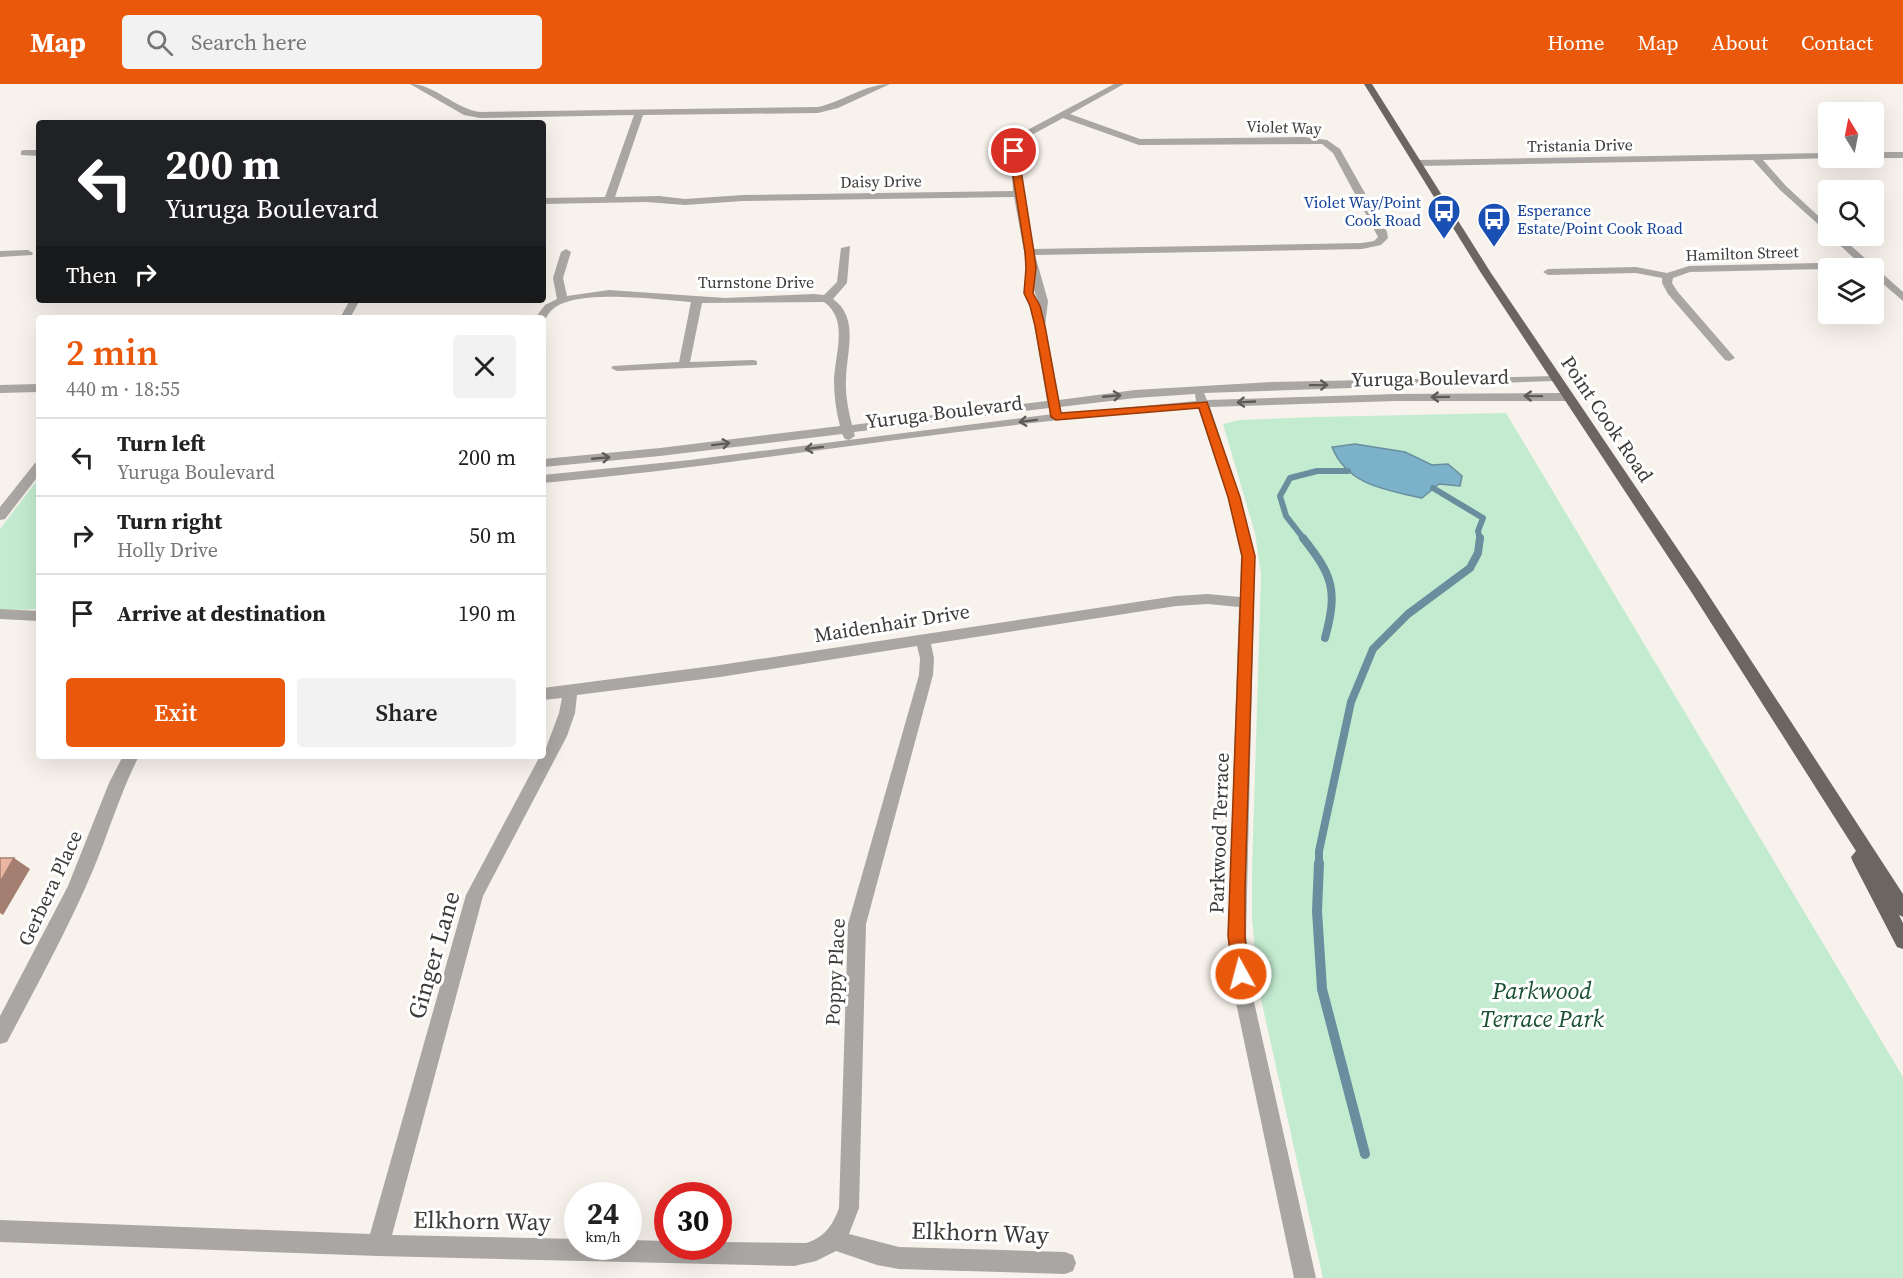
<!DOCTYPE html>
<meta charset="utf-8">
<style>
body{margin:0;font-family:"Source Serif 4",serif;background:#f2f2f2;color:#222;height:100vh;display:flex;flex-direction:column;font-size:22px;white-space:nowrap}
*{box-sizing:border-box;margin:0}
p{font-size:20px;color:#767676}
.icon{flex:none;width:33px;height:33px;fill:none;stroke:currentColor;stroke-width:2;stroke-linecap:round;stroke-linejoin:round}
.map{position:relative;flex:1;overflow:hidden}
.panel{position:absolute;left:36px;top:231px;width:510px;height:444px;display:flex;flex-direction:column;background:#fff;border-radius:6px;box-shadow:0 6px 24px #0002}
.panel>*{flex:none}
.top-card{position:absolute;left:36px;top:36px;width:510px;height:183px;border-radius:6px;box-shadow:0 6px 24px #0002;background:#202124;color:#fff;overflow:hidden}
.needle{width:39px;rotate:350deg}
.tools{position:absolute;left:1818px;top:18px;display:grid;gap:12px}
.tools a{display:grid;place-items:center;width:66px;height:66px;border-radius:6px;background:#fff;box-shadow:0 6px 24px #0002;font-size:30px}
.speed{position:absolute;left:564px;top:1098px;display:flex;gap:12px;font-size:30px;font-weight:700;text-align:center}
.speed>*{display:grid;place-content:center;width:78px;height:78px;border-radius:50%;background:#fff;box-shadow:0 6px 24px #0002;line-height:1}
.speed small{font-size:15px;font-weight:400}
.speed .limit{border:9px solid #d22;background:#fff;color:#111}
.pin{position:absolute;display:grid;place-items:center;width:51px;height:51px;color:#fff;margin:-26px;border:3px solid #fff;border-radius:50%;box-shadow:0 2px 6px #0007}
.me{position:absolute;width:66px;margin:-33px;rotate:353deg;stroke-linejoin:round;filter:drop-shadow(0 0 4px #0008)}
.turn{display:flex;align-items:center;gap:21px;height:126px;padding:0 30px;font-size:27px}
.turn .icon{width:78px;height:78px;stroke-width:2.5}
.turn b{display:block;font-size:42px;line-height:51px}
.then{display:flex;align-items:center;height:57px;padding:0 30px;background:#0003;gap:12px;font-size:22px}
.round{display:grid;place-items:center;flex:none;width:63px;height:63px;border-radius:6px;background:#f2f2f2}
.summary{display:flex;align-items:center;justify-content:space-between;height:102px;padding:0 30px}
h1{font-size:36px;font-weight:600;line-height:45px;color:#ea580c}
.primary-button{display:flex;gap:12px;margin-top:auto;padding:12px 30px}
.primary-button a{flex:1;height:69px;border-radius:6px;background:#ea580c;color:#fff;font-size:24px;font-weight:600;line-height:69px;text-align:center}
.primary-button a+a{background:#f2f2f2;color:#222}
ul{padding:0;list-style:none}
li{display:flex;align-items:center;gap:18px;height:78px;padding:0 30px;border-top:2px solid #e0e0e0}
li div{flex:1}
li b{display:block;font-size:22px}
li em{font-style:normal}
header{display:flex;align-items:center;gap:36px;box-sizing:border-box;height:84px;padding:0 30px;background:#ea580c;color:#fff}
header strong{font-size:28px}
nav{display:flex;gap:33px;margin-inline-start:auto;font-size:21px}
.search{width:420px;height:54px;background:#f2f2f2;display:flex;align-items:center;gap:15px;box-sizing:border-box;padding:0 21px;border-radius:6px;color:#767676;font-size:22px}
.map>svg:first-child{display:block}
.green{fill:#c3ebd0}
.water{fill:#7cb1ca;stroke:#698e9e;stroke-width:1.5}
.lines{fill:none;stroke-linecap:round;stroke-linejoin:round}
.stream-far2{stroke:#698e9e;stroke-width:6}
.stream-far1{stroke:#698e9e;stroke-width:8}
.stream{stroke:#698e9e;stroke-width:10}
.minor{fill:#a9a6a3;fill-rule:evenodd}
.major{fill:#6c6662;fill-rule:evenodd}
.shaded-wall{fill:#a47f71}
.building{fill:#eab6a2;stroke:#a47f71;stroke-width:1.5}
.oneway{stroke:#5d5b58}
.route{fill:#ea580c;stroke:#983908;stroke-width:1.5}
.labels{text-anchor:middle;stroke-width:6;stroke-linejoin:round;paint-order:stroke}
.far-street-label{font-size:16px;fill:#3d3b38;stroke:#fff}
.far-transit-label{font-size:16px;fill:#164399;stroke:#fff;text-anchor:end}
.street-label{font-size:20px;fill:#3d3b38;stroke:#fff}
.near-street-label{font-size:24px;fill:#3d3b38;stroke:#fff}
.near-park-label{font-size:24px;font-style:italic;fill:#195032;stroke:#fff}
</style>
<header>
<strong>Map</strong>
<div class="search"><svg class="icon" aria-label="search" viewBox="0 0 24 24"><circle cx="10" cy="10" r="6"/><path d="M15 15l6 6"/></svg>Search here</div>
<nav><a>Home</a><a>Map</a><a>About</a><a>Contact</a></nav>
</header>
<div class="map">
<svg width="1903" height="1194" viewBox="0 0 1903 1194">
<rect width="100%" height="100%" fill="#f7f2eb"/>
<path class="green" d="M1506 329 1903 993V1194H1323L1259 906 1252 835V789L1261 491 1255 449 1223 340 1240 336 1316 333Z
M39 394V525L0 526V445Z"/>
<path class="water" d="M1355 360 1405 368 1432 381 1448 380 1462 392 1460 402 1439 400 1422 414C1386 406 1347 401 1332 363Z"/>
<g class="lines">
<path class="stream-far2" d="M1433 404 1483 434 1478 447 1480 455
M1304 455 1286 432 1280 412 1290 394 1317 387H1348"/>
<path class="stream-far1" d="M1303 454C1333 492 1338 506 1325 554
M1319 780V767L1351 618 1373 565 1408 530 1470 484 1478 469 1480 454"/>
<path class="stream" d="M1319 779 1317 827 1322 905 1365 1070"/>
<path class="minor" d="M410 0C435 0 455 25 480 28L818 23C842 18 865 0 890 0L838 24 818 29 643 31 615 113 659 112 685 115 743 111 1013 107 1010 61 1020 50 1114 0H1124L1070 30 1140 55 1304 53 1327 56 1340 65 1387 148 1388 154 1381 161 1362 165 1035 171 1048 217 1045 242 1059 316 1135 306 1271 298 1558 292V296L1554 297 1204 309 1207 316 1396 310 1567 309 1573 313 1567 317H1396L1210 323 1240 413 1255 472 1246 852 1252 909 1316 1194H1294L1234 909 1228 852 1239 523 1208 520 1176 522 931 560 934 574 933 591 866 840 859 1124 849 1150 899 1163 1065 1168 1073 1171 1076 1179 1073 1187 1065 1190 899 1185 877 1181 836 1167 816 1177 794 1182 378 1172 0 1158V1136L370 1150 466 811 540 672H543L559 629 562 614 543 616V604L720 581 1176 512 1208 510 1240 513 1241 472 1228 413 1198 324C979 338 762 379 543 399V391L690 376 1053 330 1049 324 854 348 855 352 849 356 845 355 842 350 660 372 543 383V375L660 364 840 342C836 327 834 312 834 296 835 269 849 236 824 218L702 219 690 278 753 276 757 277V281L617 287 611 284 613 282 679 278 691 218C659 216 578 204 553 225 549 228 547 233 544 236L543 234H535L545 221 557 215 553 194 561 168 566 165 571 168 563 194 567 212 609 206 725 214 814 210 824 211 837 198 841 164 850 162 847 199 833 215C859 233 847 267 846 294 845 310 848 325 852 341L1047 317 1033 233 1036 230 1038 217 1028 189 1014 113 743 117 685 121 646 118 543 120V114L605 113 634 31 480 34 464 31ZM1063 34 1139 61 1322 60 1333 69 1378 153 1374 157 1362 159 1033 165 1021 93 1018 62 1026 54ZM1195 310 1196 317 1059 330 1060 323 1135 314ZM917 562 920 574 919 591 848 840 839 1124C833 1141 824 1154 806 1159L718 1158V1162H668V1157L628 1156V1162H578V1155L392 1151 483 812 567 652 575 629 577 611 720 593Z
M24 66H39V72L21 71V67Z
M1874 68H1903V74H1874Z
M1828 69V74H1831L1763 76 1786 102 1828 141V149L1780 106 1753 76 1418 82 1413 79 1418 76Z
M1830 152H1840L1903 208V217L1874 192V184L1690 188 1673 194 1672 199 1677 207 1735 274 1729 277 1725 276 1668 210 1662 199V194L1636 189 1548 191 1543 188 1548 185 1636 183 1667 189 1689 182 1858 178Z
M28 166 33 169 32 171 0 173V167Z
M350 216H360L350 234H340Z
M39 300V308L0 309V301Z
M39 378V391L5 435 0 436V423L35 379Z
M0 525 39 527V537L0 535Z
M123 672H139C120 709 109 748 93 786 68 845 37 901 7 958L0 960V932L68 802 109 699Z"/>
<path class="major" d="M1364 0H1372L1491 189 1702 501 1903 810V833L1899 831 1903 839V865L1897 863 1853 778 1851 773 1856 767 1692 509 1481 189Z"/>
</g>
<path class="shaded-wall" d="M14 774 30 785 3 831 0 829V798Z"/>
<path class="building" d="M0 774H14L0 798Z"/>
<defs><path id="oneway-shaft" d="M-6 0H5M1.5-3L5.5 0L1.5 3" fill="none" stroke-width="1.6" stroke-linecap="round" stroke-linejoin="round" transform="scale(1.5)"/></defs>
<g class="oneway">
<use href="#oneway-shaft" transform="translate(1319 301) rotate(-1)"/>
<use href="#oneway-shaft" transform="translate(1112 312) rotate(-5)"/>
<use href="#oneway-shaft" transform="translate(1533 312) rotate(-179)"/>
<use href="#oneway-shaft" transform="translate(1440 313) rotate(179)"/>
<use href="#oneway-shaft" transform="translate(1246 318) rotate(177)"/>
<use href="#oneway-shaft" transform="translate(1028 337) rotate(173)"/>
<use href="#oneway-shaft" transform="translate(721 360) rotate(-7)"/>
<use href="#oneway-shaft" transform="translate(814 364) rotate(173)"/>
<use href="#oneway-shaft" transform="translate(601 374) rotate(-5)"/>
</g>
<path class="route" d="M1014 65 1018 67 1034 168 1036 184 1033 209 1040 222 1045 242 1061 329 1207 318 1240 413 1255 472 1245 806V852L1249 890 1247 896 1241 898 1235 896 1233 890 1228 852 1242 472 1228 413 1199 324 1056 336 1051 333 1035 242 1030 222 1024 209 1026 184 1025 168 1009 67Z"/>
<defs>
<g id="bus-pin" transform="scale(1.725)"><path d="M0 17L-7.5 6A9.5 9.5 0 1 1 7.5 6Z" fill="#1a4fb4" stroke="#fff"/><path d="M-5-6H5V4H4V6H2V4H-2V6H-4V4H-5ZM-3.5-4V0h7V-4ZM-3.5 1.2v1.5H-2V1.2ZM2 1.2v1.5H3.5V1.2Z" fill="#fff"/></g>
</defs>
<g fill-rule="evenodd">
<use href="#bus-pin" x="1444" y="127"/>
<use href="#bus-pin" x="1494" y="135"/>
</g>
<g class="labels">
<g class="far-street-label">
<text transform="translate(1284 43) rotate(2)" y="6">Violet Way</text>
<text transform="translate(1580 61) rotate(-1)" y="6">Tristania Drive</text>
<text transform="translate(881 97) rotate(-1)" y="6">Daisy Drive</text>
<text transform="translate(1742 169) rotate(-2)" y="6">Hamilton Street</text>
<text x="756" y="204">Turnstone Drive</text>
</g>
<g class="far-transit-label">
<text x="1421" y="124">Violet Way/Point<tspan x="1421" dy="18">Cook Road</tspan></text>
<text x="1517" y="132" text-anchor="start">Esperance<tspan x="1517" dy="18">Estate/Point Cook Road</tspan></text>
</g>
<g class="street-label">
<text transform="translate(1430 294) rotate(-1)" y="7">Yuruga Boulevard</text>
<text transform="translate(944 328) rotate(-7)" y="7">Yuruga Boulevard</text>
<text transform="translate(1607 335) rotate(56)" y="7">Point Cook Road</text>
<text transform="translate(892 539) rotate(-9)" y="7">Maidenhair Drive</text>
<text transform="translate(1219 749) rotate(-88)" y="7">Parkwood Terrace</text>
<text transform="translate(50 804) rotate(-65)" y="7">Gerbera Place</text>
<text transform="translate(835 888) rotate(-87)" y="7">Poppy Place</text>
</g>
<g class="near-street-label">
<text transform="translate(434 871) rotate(-74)" y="8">Ginger Lane</text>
<text transform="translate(482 1137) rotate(1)" y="8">Elkhorn Way</text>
<text transform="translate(980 1149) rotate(2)" y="8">Elkhorn Way</text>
</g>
<g class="near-park-label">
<text x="1542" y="915">Parkwood<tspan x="1542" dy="28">Terrace Park</tspan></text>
</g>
</g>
</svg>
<div class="tools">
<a><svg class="needle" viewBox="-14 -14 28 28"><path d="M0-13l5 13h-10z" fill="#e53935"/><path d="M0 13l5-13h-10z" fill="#767676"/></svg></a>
<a><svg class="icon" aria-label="search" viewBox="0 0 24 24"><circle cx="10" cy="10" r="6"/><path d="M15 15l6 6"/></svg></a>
<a><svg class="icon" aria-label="layers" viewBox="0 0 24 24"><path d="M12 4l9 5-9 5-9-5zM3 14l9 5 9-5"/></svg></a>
</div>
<div class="speed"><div>24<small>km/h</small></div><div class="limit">30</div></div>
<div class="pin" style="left:1014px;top:67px;background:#d93025"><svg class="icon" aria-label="arrive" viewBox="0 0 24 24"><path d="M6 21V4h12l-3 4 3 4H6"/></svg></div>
<svg class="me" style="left:1241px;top:890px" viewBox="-20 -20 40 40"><circle r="17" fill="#ea580c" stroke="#fff" stroke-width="3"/><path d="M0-11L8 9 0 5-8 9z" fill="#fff"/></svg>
<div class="top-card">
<div class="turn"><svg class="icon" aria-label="left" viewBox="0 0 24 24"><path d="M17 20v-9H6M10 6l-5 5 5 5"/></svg><div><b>200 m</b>Yuruga Boulevard</div></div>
<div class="then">Then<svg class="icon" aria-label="right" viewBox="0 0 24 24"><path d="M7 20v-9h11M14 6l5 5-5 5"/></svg></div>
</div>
<section class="panel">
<div class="summary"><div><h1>2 min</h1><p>440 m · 18:55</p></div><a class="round"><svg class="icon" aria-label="close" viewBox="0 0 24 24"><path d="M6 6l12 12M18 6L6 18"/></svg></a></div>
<ul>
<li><svg class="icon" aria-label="left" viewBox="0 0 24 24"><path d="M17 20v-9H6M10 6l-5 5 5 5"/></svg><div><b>Turn left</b><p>Yuruga Boulevard</p></div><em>200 m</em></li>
<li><svg class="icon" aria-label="right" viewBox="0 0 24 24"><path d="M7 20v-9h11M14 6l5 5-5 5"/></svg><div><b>Turn right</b><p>Holly Drive</p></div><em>50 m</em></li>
<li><svg class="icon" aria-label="arrive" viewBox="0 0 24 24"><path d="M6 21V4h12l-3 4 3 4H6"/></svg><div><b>Arrive at destination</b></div><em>190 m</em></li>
</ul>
<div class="primary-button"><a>Exit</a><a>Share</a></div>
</section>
</div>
